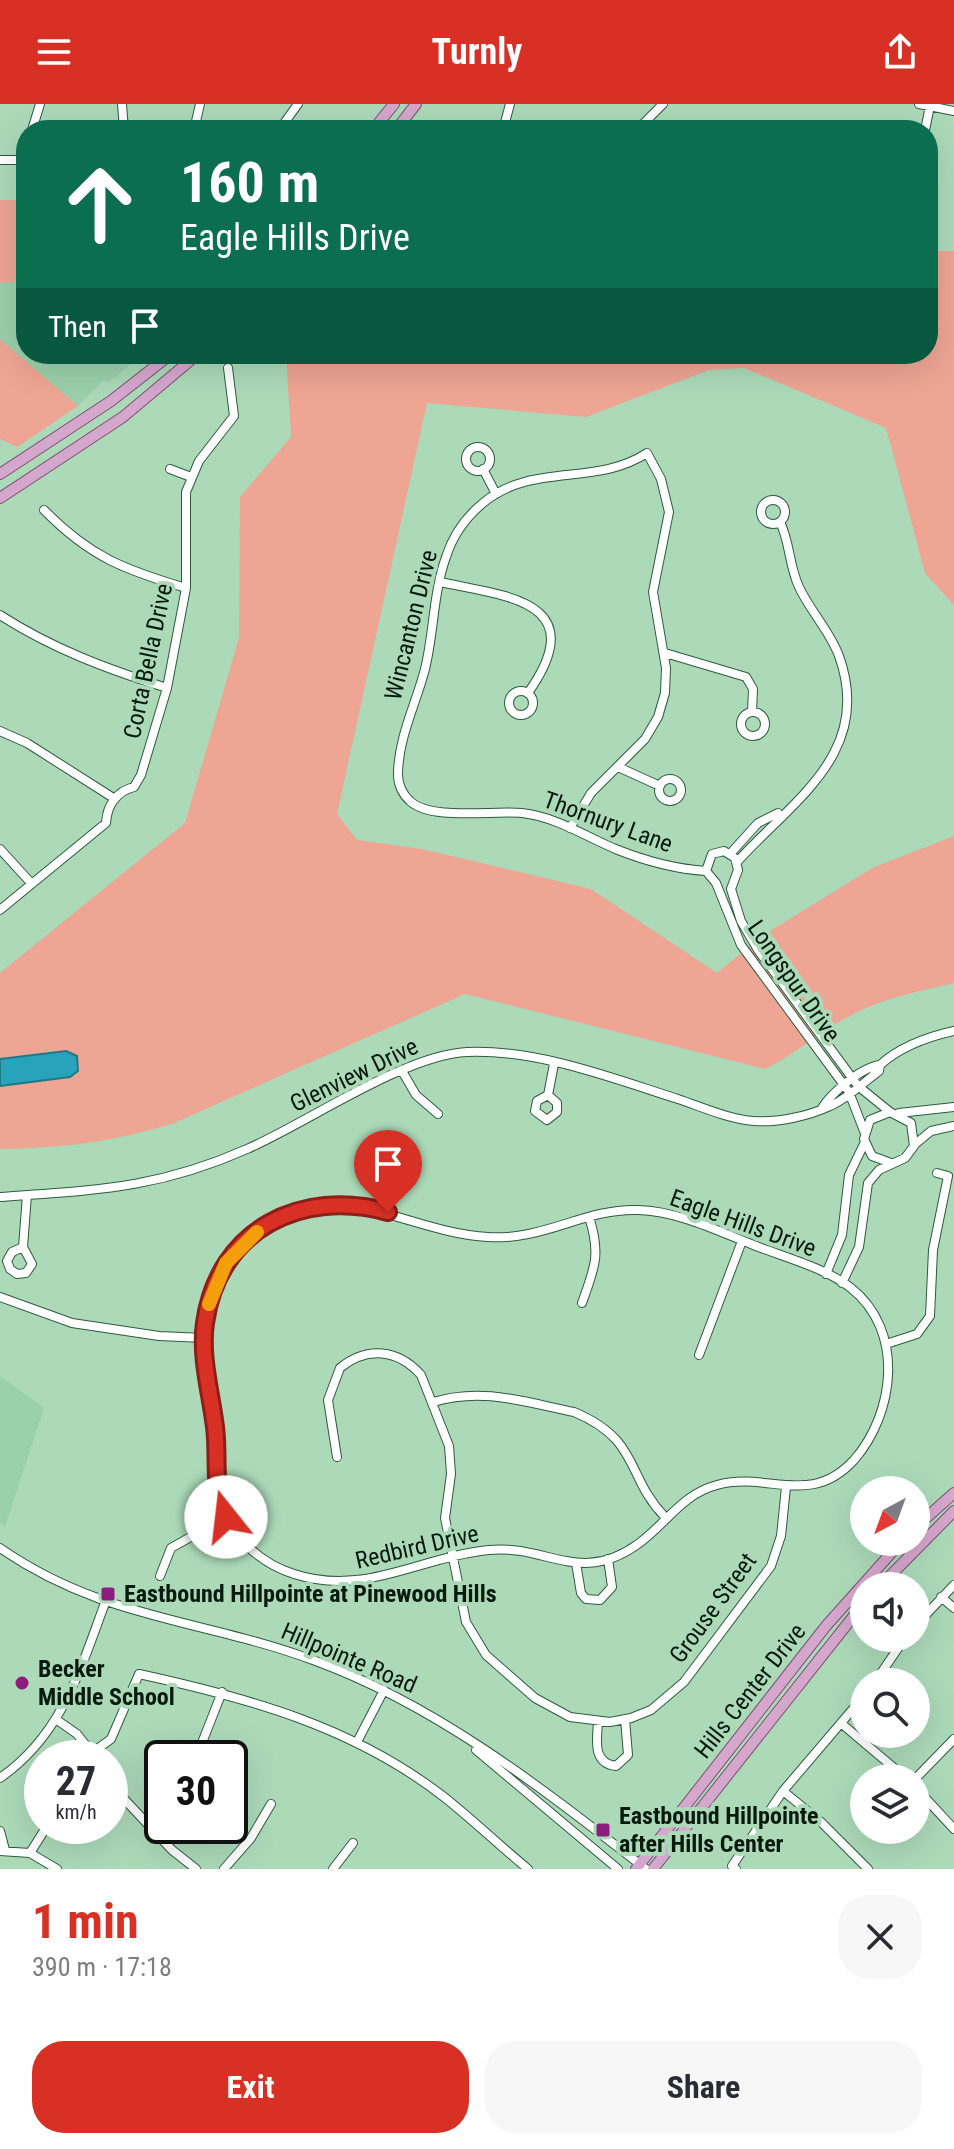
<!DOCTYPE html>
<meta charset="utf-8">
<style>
body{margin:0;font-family:"Roboto Condensed",sans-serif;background:#f7f7f7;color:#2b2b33;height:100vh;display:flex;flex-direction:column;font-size:30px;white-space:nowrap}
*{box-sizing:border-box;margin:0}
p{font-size:26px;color:#7c7c81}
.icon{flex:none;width:44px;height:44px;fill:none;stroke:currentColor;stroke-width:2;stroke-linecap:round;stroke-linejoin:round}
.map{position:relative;height:1765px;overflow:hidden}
.panel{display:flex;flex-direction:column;background:#fff;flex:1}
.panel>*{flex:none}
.hud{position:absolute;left:16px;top:16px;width:922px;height:244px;border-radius:32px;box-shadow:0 8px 32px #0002;background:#0b6e4f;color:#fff;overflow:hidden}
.needle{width:52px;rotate:221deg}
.tools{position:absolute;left:850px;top:1372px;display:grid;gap:16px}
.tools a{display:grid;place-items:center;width:80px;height:80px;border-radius:50%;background:#fff;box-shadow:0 8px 32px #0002;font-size:40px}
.speed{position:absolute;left:24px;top:1636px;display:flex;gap:16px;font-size:40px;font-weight:700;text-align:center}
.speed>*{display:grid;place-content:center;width:104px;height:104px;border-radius:50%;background:#fff;box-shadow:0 8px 32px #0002;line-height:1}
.speed small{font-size:20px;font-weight:400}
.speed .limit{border:4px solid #111;border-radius:12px;background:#fff;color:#111}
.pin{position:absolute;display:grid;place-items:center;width:68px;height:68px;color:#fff;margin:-82px -34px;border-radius:50% 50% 50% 0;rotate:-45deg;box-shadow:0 0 8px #0007}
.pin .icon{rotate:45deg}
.me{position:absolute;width:88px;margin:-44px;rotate:344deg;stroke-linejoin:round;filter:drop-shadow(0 0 6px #0008)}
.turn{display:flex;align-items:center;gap:28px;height:168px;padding:0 32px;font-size:36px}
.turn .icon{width:104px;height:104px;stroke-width:2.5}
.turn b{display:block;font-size:56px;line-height:68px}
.then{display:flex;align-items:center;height:76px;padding:0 32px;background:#0003;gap:16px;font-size:30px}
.round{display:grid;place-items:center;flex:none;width:84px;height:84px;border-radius:32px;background:#f7f7f7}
.overview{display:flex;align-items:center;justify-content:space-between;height:136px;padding:0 32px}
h1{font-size:48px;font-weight:700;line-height:60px;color:#d93025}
.cta{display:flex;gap:16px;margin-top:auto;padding:16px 32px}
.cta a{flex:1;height:92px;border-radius:32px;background:#d93025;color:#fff;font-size:32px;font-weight:700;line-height:92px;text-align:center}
.cta a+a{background:#f7f7f7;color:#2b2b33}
header{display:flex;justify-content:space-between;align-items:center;height:104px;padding:0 32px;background:#d93025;color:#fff;font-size:36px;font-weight:700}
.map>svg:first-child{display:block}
.built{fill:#9bd0ac}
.green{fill:#eea593}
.water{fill:#27a3bb;stroke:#1e7a87;stroke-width:2}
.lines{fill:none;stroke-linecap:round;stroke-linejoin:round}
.minor-casing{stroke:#2f5a3e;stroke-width:10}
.major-casing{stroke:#7c5074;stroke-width:12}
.minor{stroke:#fff;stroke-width:8}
.major{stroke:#d6a7cd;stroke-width:10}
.route-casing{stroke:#8d1f18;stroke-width:20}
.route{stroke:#d93025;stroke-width:14}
.slow{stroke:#f59e0b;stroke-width:14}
.poi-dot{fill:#8d1c7e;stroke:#acdab9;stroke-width:3}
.labels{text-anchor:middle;stroke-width:8;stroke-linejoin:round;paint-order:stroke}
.street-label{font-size:24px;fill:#08190e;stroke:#acdab9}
.poi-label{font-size:24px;font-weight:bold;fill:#08190e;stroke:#acdab9;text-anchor:start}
</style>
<header><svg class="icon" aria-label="menu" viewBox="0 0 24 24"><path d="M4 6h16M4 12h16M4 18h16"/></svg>Turnly<svg class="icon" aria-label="share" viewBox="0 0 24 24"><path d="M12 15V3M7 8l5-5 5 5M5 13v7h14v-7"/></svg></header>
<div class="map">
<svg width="954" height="1765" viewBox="0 0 954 1765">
<rect width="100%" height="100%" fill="#acdab9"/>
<path class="built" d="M26 177V250H143L109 278 103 277 78 302 0 235V179Z
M0 1272 44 1304 5 1423 0 1419Z"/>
<path class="green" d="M0 96H26V177L0 179Z
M928 147H954V501L925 469 886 324 744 264 709 266 586 313 427 299 337 710 357 736 422 745 591 785 717 869 762 832 872 764 954 732V879C917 888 882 894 848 913 819 928 795 951 765 965L465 890 174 1019C113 1038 64 1044 0 1045V869L185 719 239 534 240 393 291 333 286 250H928Z
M0 235 78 302 17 343 0 335Z"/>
<path class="water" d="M66 947 77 952 78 967 70 973 0 982V955Z"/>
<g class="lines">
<g class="minor-casing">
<path id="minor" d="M122 0 124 26
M919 0 954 7
M32 26 40 0
M194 26 200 0
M285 26V18L298 0
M503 26 510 0
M637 26 663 0
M925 26 930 2
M0 56H26
M466 355a12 12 0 1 1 24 0a12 12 0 1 1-24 0Z
M170 365 191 373
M483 365 496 390
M761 408a12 12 0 1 1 24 0a12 12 0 1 1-24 0Z
M44 406C90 453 125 466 186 484
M440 478C506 492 593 497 528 589
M0 511C53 545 107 565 167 584
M665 549 746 573 753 585 752 608
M509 599a12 12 0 1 1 24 0a12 12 0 1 1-24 0Z
M741 620a12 12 0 1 1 24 0a12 12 0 1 1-24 0Z
M0 627 27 639 115 695
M618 663 660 682
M659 686a11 11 0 1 1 22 0a11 11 0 1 1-22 0Z
M570 724 591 689 645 635 658 613 665 589 666 564 653 488 669 408 661 375 647 349C595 383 532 358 483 399 466 413 453 431 446 453 433 489 434 529 425 565 416 600 398 634 398 671 398 681 403 691 410 697 431 717 493 706 522 709 557 713 586 733 618 746 646 757 675 765 706 767
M0 745 31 779
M730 750 758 719 778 709
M737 758C792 697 874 649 839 552 830 527 810 507 799 483 789 462 790 438 780 418
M0 806 106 719C107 701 117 687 134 683L141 671 167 584 186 484V388L199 357 234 312 228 264
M402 967 416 991 438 1010
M548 991 537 997 535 1007 547 1016 557 1008V999L548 991 554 960
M822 1004C831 989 862 963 880 961
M899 1009 954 1003
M864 1027 849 988 741 841 716 779 706 767 712 750 724 747 735 754 738 766 731 785 741 817 758 846 858 982 890 1008
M914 1041 931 1027 954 1022
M0 1093C95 1086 157 1085 247 1045 307 1019 404 951 467 948 537 945 612 974 678 995 702 1003 728 1015 754 1017 777 1019 809 1012 830 1002 847 995 864 978 879 967L880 961C901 942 927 933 954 927
M328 1099C383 1102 433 1130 488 1133 544 1137 585 1104 638 1106 677 1107 716 1126 751 1140 783 1153 824 1163 851 1184 905 1227 895 1309 854 1356 810 1404 768 1367 717 1381 682 1390 666 1420 638 1440 580 1482 546 1440 489 1446 419 1453 365 1493 294 1470 250 1456 217 1417 214 1370 213 1354 217 1339 215 1324 212 1294 205 1264 204 1234 202 1160 262 1112 328 1099Z
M23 1143 12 1148 7 1157 10 1165 17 1170 26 1169 32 1160 23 1143 27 1091
M826 1170 842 1131 849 1071 864 1040
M842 1179 859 1143 868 1079 879 1066 905 1054 914 1042 911 1019 890 1008 870 1016 864 1035 872 1052 891 1059
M0 1193 72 1219 159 1232 204 1234
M582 1199C595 1163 601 1150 589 1113
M886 1240 917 1230 930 1212 933 1146 948 1072 937 1069
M699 1251 742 1137
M433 1298C483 1283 524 1298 574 1308 641 1336 625 1372 665 1413
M337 1353 328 1296 340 1264C367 1242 398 1245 421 1271L449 1342 451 1370 445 1414 466 1518 486 1551 535 1594 570 1613 610 1618 631 1614 651 1606 684 1578 771 1462 781 1432 786 1383
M0 1444C102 1515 202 1515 313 1556 437 1601 543 1685 646 1765
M576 1459 581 1489 586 1495 600 1496 612 1483 608 1455
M160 1472 171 1444 226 1413
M941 1493 954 1504
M916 1521 954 1481
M875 1578 905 1534
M57 1616 77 1630 96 1654
M598 1618C597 1636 592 1659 616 1662L628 1651 625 1615
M842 1620 906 1674
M357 1638 384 1586
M476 1646 618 1765
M93 1648 111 1635 139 1570C249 1594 354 1623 444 1693 473 1716 500 1742 528 1765
M196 1654 222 1588
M0 1674C62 1631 80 1566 105 1499
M916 1674 954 1635
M110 1680 172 1746 196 1765
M916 1684 954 1725
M783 1687 821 1718 868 1765
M151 1724 162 1710
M0 1727 5 1746
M0 1747 30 1749 57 1765
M30 1749 47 1722
M224 1765 251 1734 271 1700
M333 1765 353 1739
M736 1765 732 1762 783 1687 864 1592"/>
</g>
<g class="major-casing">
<path id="major" d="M373 26 394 0
M396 26 416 0
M0 370 111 297 171 250
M0 394 123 313 198 250
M916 1423 954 1389
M880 1482 954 1407
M636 1765 826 1522 901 1438
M653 1765 864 1499"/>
</g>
<use href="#minor" class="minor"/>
<use href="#major" class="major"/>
</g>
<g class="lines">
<g class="route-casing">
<path id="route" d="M226 1413C212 1382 219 1355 215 1323 211 1290 200 1252 205 1219 218 1125 302 1084 388 1108"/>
</g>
<use href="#route" class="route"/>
<path class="slow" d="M209 1200 226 1159 257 1128"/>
</g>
<g class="poi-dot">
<rect x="100" y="1482" width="16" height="16" rx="4"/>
<circle cx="22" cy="1579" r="8"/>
<rect x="595" y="1718" width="16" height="16" rx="4"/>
</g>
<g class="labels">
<g class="street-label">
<text transform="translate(411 521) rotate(-76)" y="8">Wincanton Drive</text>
<text transform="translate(148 557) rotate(-78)" y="8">Corta Bella Drive</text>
<text transform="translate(608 718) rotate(20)" y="8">Thornury Lane</text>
<text transform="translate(794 877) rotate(55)" y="8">Longspur Drive</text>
<text transform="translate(354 971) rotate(-26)" y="8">Glenview Drive</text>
<text transform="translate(743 1119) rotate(20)" y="8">Eagle Hills Drive</text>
<text transform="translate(417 1443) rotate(-13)" y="8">Redbird Drive</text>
<text transform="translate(713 1504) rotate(-54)" y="8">Grouse Street</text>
<text transform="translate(349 1554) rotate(23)" y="8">Hillpointe Road</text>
<text transform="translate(750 1587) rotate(-52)" y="8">Hills Center Drive</text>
</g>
<g class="poi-label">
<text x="124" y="1498">Eastbound Hillpointe at Pinewood Hills</text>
<text x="38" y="1573">Becker<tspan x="38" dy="28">Middle School</tspan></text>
<text x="619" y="1720">Eastbound Hillpointe<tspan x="619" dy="28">after Hills Center</tspan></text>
</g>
</g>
</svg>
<div class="tools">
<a><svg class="needle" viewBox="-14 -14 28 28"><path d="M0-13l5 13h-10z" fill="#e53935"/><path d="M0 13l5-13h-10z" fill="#7c7c81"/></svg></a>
<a><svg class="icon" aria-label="sound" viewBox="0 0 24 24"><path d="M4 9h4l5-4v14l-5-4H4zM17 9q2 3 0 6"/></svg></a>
<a><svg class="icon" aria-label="search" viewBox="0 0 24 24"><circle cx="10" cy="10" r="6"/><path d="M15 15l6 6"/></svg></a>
<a><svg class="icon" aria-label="layers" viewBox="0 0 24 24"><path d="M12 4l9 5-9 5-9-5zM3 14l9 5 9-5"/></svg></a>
</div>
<div class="speed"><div>27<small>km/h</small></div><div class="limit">30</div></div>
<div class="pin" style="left:388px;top:1108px;background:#d93025"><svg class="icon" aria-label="arrive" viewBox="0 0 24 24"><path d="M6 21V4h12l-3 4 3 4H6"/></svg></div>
<svg class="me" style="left:226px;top:1413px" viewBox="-20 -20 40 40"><circle r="19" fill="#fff"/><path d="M0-13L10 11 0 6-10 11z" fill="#d93025"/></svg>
<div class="hud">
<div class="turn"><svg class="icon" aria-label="ahead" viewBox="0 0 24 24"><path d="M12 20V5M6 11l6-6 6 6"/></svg><div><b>160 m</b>Eagle Hills Drive</div></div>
<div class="then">Then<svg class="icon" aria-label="arrive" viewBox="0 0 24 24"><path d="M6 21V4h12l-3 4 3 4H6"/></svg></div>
</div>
</div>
<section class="panel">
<div class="overview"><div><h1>1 min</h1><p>390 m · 17:18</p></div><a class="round"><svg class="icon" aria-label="close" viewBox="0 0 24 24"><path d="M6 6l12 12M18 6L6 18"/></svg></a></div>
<div class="cta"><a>Exit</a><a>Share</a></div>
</section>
